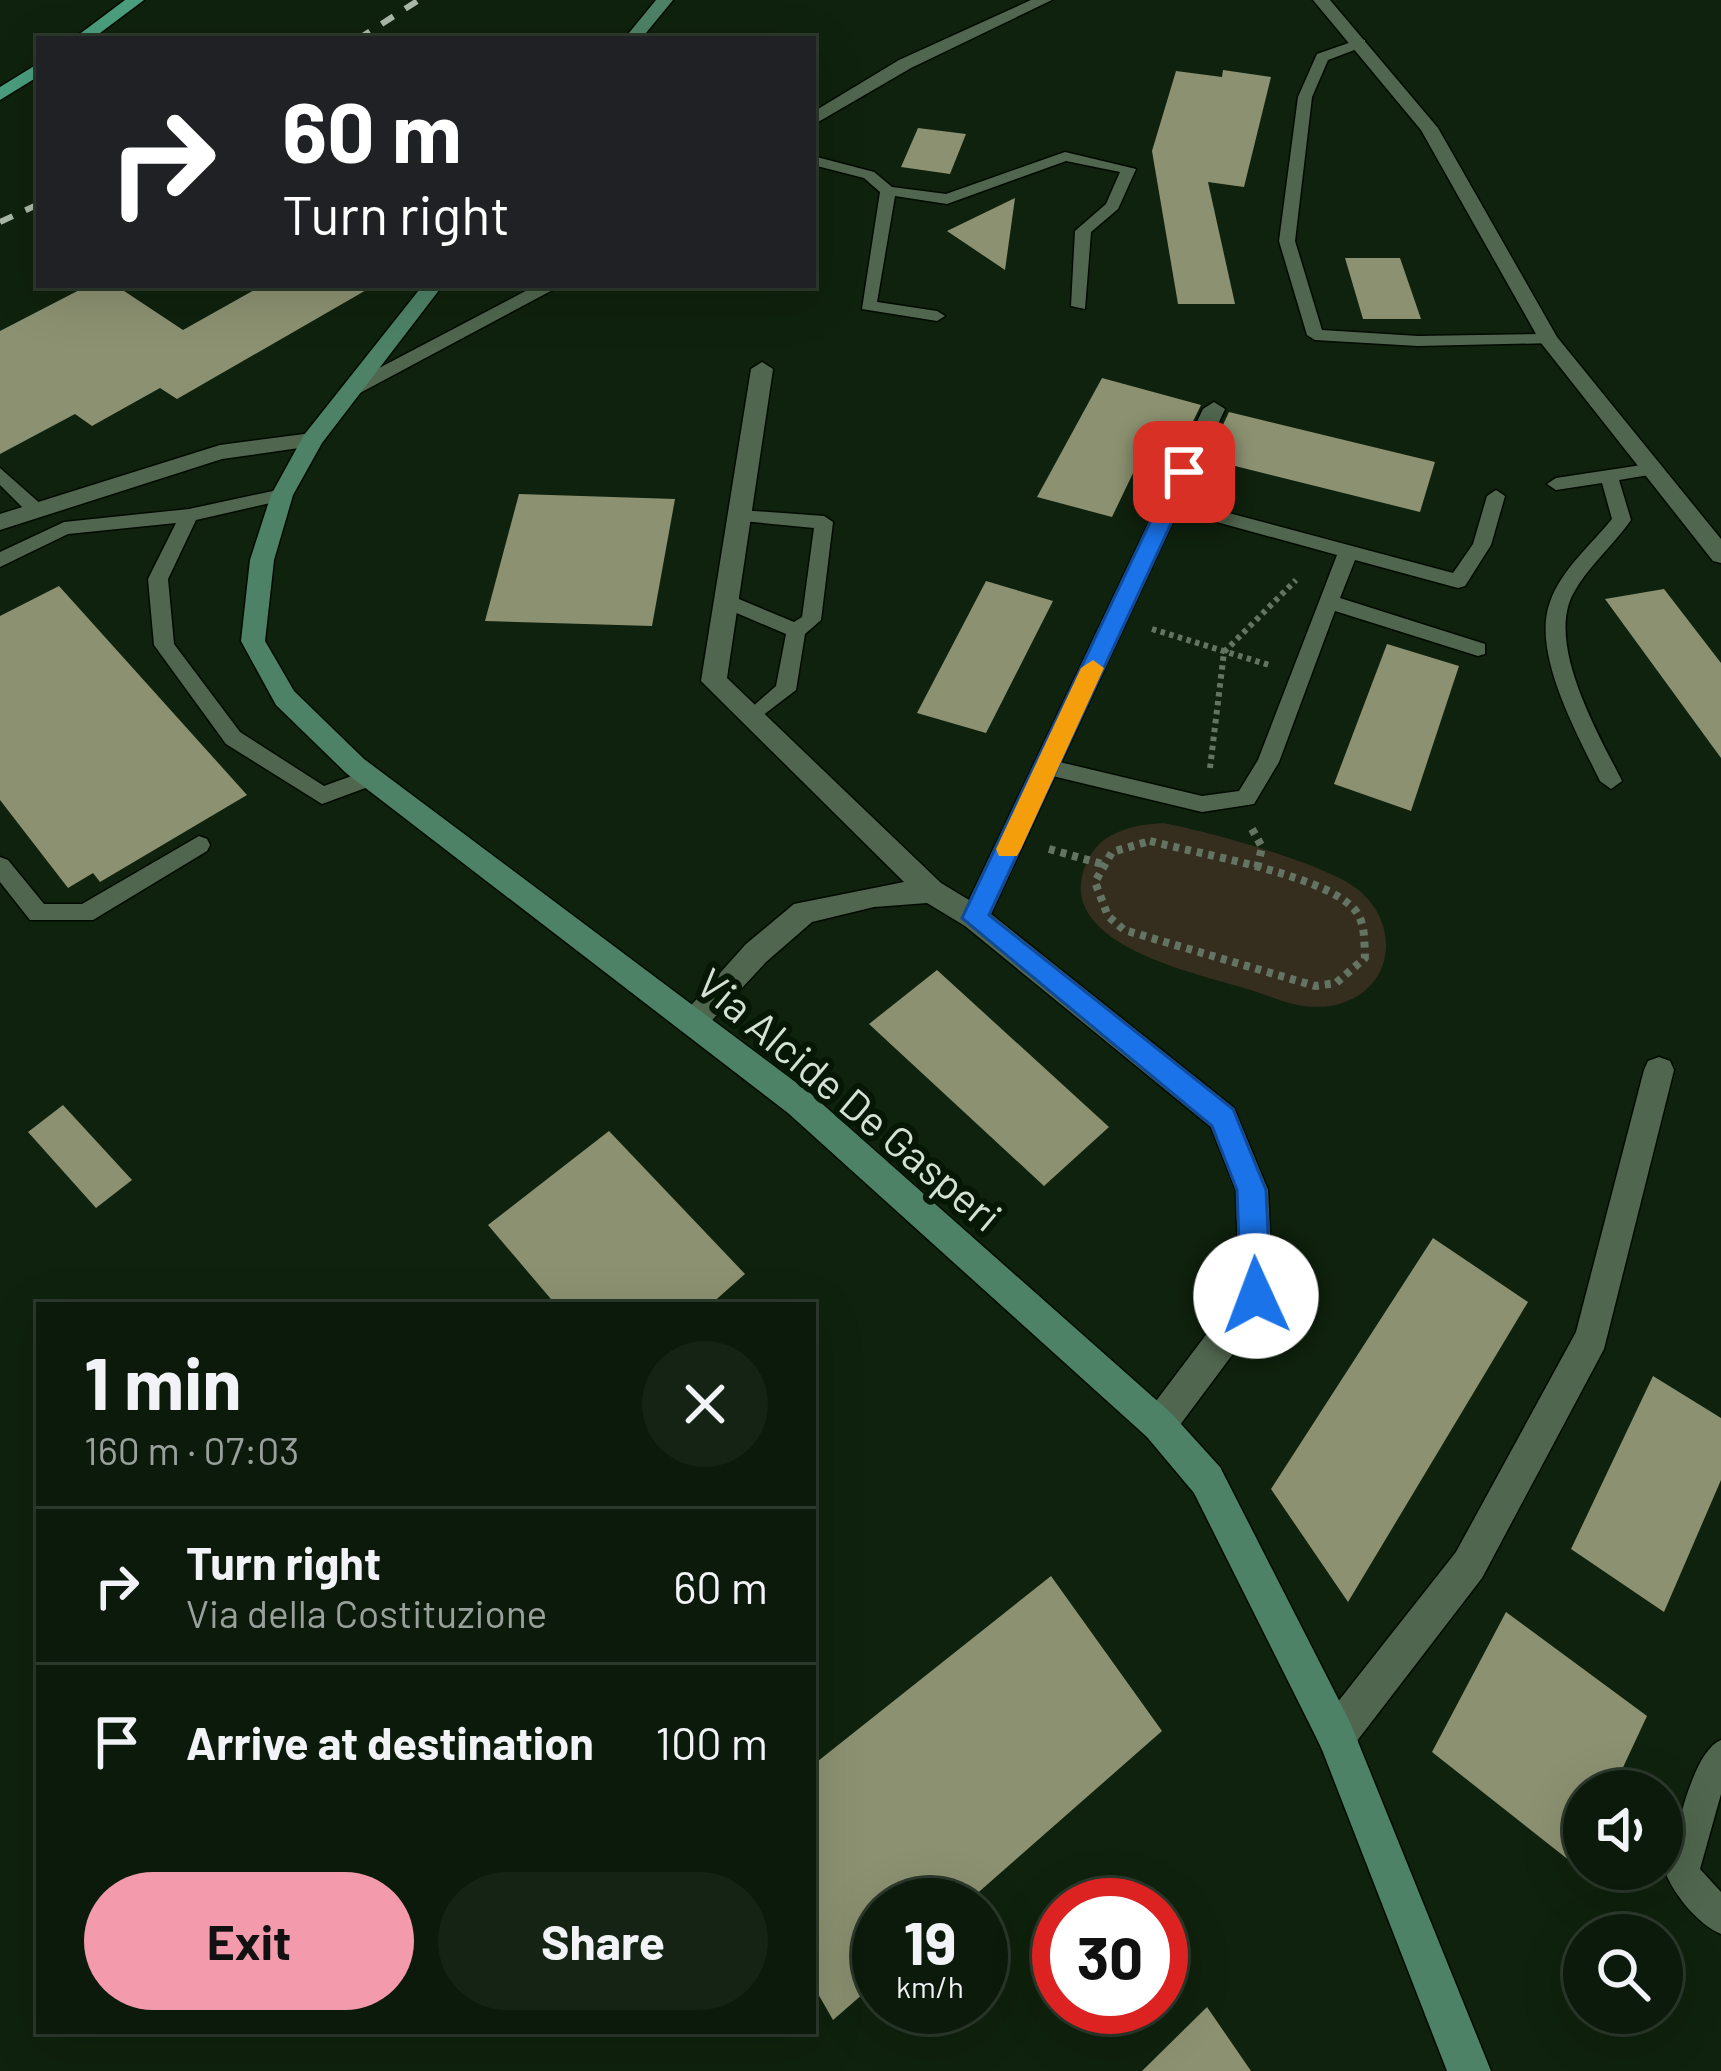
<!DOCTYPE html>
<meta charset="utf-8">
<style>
body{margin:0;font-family:Barlow,sans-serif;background:#142313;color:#f1f3f6;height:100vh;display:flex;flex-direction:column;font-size:45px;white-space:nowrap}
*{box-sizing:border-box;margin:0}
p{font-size:39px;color:#9aa19c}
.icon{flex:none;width:66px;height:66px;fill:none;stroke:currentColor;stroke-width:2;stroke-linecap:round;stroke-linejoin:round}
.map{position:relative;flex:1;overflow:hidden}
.sheet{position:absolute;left:36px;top:1302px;width:780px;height:732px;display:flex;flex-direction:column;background:#0b1a0a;border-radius:0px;box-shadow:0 12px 48px #0002,0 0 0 3px #2b382b}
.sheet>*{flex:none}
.hud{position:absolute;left:36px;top:36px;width:780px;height:252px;border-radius:0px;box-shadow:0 12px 48px #0002,0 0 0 3px #2b382b;background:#202124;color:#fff;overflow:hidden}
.tools{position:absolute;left:1563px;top:1770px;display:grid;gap:24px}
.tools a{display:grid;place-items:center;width:120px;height:120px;border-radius:50%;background:#0b1a0a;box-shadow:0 12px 48px #0002,0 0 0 3px #2b382b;font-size:60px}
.speed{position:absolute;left:852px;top:1878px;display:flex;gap:24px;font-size:60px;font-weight:700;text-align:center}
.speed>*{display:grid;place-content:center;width:156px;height:156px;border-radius:50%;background:#0b1a0a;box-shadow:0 12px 48px #0002,0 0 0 3px #2b382b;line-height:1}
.speed small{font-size:30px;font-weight:400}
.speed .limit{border:18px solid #d22;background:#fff;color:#111}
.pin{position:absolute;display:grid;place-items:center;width:102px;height:102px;color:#fff;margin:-51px;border-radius:24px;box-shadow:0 6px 18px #0006}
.me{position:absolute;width:132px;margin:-66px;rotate:358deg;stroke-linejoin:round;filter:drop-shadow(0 0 9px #0008)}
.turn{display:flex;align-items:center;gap:42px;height:252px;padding:0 48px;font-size:54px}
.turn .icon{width:156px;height:156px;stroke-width:2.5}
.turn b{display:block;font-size:84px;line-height:102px}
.round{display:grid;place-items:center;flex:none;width:126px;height:126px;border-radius:63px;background:#142313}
.overview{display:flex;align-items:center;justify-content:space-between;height:204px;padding:0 48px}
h1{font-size:72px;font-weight:700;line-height:90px}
.button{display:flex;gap:24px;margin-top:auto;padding:24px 48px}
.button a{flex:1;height:138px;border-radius:72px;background:#f39aac;color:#111;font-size:48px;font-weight:700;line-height:138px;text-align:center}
.button a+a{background:#142313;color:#f1f3f6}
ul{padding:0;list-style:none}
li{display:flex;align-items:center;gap:36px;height:156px;padding:0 48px;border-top:3px solid #2b382b}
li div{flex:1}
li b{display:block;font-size:45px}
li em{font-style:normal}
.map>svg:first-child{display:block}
.green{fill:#352e1e}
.building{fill:#8c9171}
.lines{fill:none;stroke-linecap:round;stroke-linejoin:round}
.service-casing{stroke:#000b00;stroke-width:3}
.minor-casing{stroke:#000b00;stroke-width:3}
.secondary-casing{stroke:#000b00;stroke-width:3}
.primary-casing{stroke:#000b00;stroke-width:3}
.path-far1{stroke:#647462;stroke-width:6;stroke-dasharray:4.5 4.5;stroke-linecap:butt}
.path{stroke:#647462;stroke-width:8;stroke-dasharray:6 6;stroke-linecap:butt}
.service{fill:#50664e;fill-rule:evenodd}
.minor{fill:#50664e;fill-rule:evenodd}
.secondary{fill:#4d8266;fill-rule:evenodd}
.primary{fill:#4a9e7d;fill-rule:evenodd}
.rail{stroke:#a9b7a8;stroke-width:6;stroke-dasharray:14 14;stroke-linecap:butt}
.route{fill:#1a73e8;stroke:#114b97;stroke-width:3}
.slow{fill:#f59e0b}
.labels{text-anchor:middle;stroke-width:12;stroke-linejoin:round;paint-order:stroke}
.street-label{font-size:42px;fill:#d5e1d4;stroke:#061805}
</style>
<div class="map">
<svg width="1721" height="2071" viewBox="0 0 1721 2071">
<rect width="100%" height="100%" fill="#0f220d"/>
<path class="green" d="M1163 823C1206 831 1329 864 1360 891 1404 930 1391 996 1330 1006 1301 1010 1278 999 1251 990 1201 974 1048 945 1087 862 1101 831 1133 825 1163 823Z"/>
<path class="building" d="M1223 70 1271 77 1244 187 1208 182 1235 304H1178L1152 151 1176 71 1222 77Z
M918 128 966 134 950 174 901 167Z
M1015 198 1005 270 947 231Z
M1345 258H1400L1421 319H1363Z
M89 285H115L183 330 263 285H375L177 399 160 388 92 426 75 414 0 454V331Z
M1102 378 1201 405 1178 452 1147 444 1112 517 1037 497Z
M1229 412 1435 462 1420 512 1207 459Z
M519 494 675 499 652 626 485 621Z
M986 581 1053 601 986 733 917 713Z
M59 586 247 795 100 882 93 873 68 888 0 800V616Z
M1664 589 1721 663V758L1605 599Z
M1387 644 1459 666 1411 811 1334 784Z
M937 970 1109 1127 1044 1186 869 1024Z
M63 1105 132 1180 96 1208 28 1132Z
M609 1131 745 1274 710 1305H556L488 1225Z
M1433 1238 1528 1302 1348 1602 1271 1489Z
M1653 1376 1721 1418V1480L1664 1612 1571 1549Z
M1051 1576 1162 1731 964 1905H879V1980L833 2020 813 1985V1765Z
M1506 1612 1647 1716 1612 1791H1584V1872L1432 1752Z
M1207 2007 1251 2071H1142Z"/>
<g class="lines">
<g class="service-casing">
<path id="service" d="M1360 39 1365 40V46L1328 60 1312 97 1295 241 1322 330 1418 336 1548 334 1554 335V343L1418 346 1315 340 1307 335 1279 241 1298 97 1317 54Z
M1065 152 1136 169 1118 209 1091 232 1085 309 1071 306 1075 231 1106 204 1120 172 1066 161 947 204 895 196 877 302 937 311 945 316 937 321 862 309 880 192 864 178 813 165V156L874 172 892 187 946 194Z
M1655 463 1661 465V473L1619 480 1631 520C1613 546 1588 566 1573 594 1546 645 1599 735 1622 781L1611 789 1600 781C1578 735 1531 653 1550 602 1561 570 1591 545 1612 519L1602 483 1556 490 1547 484 1556 478Z
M0 468 43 506V514H29L0 485Z
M282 489 291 495 288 499 196 520 168 579 174 644 240 732 324 786 371 769 382 777 379 783 322 804 226 744 154 645 148 579 176 523 68 534 0 567V552L64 522 189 509Z
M1496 490 1505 496 1491 545 1465 586 1458 588 1355 560 1340 598 1485 644V654L1478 656 1335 611 1279 762 1254 804 1202 812 1040 773 1036 767 1047 759 1202 796 1239 791 1258 760 1337 555 1162 507V499L1169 497 1453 573 1473 544 1487 496Z
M739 510 824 516 833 522 821 620 805 634 796 690 753 723 743 715 776 686 786 634 720 606 717 601 727 594 794 622 802 617 814 528 732 520V512Z
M199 836 207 839 210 845 207 851 93 920H30L0 882V857L8 860 44 904H82Z
M1721 1740V1794L1700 1869 1721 1892V1934C1699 1925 1675 1896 1666 1874 1675 1842 1690 1753 1721 1740Z"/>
</g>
<g class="minor-casing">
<path id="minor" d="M1031 0H1052L911 68 813 125V112L899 60Z
M1313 0H1330L1438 128 1557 337 1721 539V563L1713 561 1541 343 1421 130Z
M537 285H562L360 393 352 395 341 388Z
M762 362 773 369 727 678 941 883 969 900 1203 409 1214 402 1225 409 991 914 1234 1108 1268 1190 1273 1296 1268 1307 1171 1437 1159 1443 1147 1437 1141 1425 1147 1413 1239 1291 1236 1190 1211 1127 965 926 927 903 874 907 812 922 766 962 703 1030 692 1034 681 1030 677 1021 746 944 794 904 904 882 701 681 751 369Z
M312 433 320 435V445L222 459 0 530V514L220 445Z
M1659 1057 1670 1061 1674 1070 1604 1349 1482 1578 1350 1750 1336 1756 1322 1750 1316 1736 1322 1722 1456 1552 1576 1332 1644 1070 1648 1061Z"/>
</g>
<g class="secondary-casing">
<path id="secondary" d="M656 0H673L641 39H624Z
M423 285H443L322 443 293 495 274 560 265 641 294 691 364 759 810 1093 1171 1413 1220 1467 1350 1722 1491 2071H1447L1321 1747 1194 1493 1147 1437 788 1113 346 773 276 705 241 641 250 560 271 495 304 435Z"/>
</g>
<g class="primary-casing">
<path id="primary" d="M125 0H144L92 39H73Z
M39 63V76L0 100V87Z"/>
</g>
<path class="path-far1" d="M1152 629 1269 665
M1210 768 1224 652 1296 580"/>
<path class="path" d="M1252 829 1262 847 1257 869
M1150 841C1199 854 1314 873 1350 905 1366 918 1364 939 1365 958L1336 983 1315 986 1124 930 1108 916 1095 882 1112 852Z
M1049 849 1102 864"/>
<use href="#service" class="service"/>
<use href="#minor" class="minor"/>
<use href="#secondary" class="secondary"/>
<use href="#primary" class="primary"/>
<path class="rail" d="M358 39 419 0
M0 222 39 204"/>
</g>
<path class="route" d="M1184 465 1195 472 989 915 1233 1109 1266 1190 1271 1296 1267 1306 1256 1311 1245 1306 1241 1296 1237 1190 1212 1126 962 918 1174 472Z"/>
<path class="slow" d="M1093 660 1104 668 1021 849 1017 856H999L996 849 1081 668Z"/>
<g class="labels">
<g class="street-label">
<text transform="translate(849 1100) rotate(40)" y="15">Via Alcide De Gasperi</text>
</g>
</g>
</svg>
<div class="tools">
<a><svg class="icon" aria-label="sound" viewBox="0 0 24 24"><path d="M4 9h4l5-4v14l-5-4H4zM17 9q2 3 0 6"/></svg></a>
<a><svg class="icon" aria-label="search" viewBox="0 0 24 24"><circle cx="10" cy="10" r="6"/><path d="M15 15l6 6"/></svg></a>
</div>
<div class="speed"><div>19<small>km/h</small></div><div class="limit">30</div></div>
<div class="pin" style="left:1184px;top:472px;background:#d93025"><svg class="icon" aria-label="arrive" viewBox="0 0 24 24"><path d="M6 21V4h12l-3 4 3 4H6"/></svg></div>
<svg class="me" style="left:1256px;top:1296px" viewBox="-20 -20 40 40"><circle r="19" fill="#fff"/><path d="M0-13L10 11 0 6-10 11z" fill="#1a73e8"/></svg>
<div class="hud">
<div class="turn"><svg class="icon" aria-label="right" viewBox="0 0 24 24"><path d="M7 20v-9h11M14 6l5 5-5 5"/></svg><div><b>60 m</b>Turn right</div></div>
</div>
<section class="sheet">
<div class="overview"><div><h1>1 min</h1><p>160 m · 07:03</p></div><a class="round"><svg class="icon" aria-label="close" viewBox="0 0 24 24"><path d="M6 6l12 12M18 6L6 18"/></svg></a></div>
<ul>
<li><svg class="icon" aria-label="right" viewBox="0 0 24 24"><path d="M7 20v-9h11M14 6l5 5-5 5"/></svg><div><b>Turn right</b><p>Via della Costituzione</p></div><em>60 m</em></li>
<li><svg class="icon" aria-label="arrive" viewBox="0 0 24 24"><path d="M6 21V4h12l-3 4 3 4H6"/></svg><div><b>Arrive at destination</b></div><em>100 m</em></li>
</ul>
<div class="button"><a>Exit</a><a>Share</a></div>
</section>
</div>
